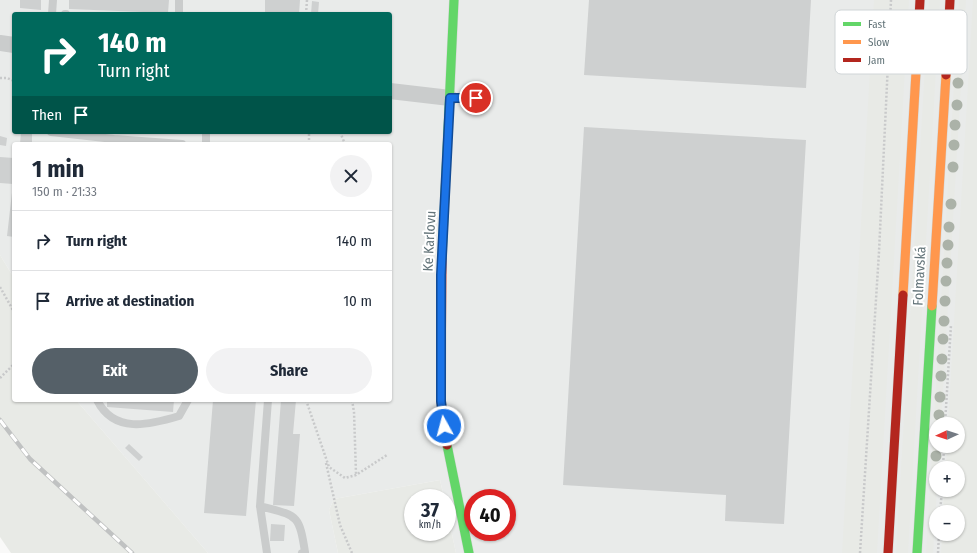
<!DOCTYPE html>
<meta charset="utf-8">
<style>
body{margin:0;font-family:"Fira Sans Condensed",sans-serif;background:#f2f2f3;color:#1f2937;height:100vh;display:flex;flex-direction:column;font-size:15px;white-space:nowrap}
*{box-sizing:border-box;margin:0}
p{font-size:13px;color:#747a83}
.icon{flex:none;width:22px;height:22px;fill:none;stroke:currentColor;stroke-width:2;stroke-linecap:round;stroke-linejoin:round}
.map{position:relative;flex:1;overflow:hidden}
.drawer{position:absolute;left:12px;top:142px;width:380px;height:260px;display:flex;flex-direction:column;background:#fff;border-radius:4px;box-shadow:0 1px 3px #0004}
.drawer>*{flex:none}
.guide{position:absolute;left:12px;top:12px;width:380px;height:122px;border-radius:4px;box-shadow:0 1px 3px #0004;background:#00695c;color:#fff;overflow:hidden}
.needle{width:26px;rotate:267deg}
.controls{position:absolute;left:929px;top:417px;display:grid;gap:8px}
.controls a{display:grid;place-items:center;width:36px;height:36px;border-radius:50%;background:#fff;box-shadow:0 1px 3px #0004;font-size:20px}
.speed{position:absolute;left:404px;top:489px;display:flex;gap:8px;font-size:20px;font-weight:700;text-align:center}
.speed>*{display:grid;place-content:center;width:52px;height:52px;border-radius:50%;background:#fff;box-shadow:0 1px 3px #0004;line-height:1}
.speed small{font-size:10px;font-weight:400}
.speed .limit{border:6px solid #d22;background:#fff;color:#111}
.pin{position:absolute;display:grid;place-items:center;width:34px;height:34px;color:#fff;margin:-17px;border:2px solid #fff;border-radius:50%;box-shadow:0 1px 4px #0007}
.me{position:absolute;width:44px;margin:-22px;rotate:353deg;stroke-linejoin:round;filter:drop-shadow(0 0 3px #0008)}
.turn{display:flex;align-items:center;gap:14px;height:84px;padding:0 20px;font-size:18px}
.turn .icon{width:52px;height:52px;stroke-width:2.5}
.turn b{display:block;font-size:28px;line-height:34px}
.then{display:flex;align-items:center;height:38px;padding:0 20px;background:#0003;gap:8px;font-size:15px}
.round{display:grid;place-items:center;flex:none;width:42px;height:42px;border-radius:21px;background:#f2f2f3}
.summary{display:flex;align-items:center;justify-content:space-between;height:68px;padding:0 20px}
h1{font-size:24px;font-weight:700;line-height:30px}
.primary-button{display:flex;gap:8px;margin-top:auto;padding:8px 20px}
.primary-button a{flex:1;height:46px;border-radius:24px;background:#556068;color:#fff;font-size:16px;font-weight:700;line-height:46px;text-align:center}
.primary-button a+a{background:#f2f2f3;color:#1f2937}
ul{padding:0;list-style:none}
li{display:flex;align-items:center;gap:12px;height:60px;padding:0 20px;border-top:1px solid #e0e1e3}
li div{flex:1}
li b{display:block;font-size:15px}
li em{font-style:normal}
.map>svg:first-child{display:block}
.built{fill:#e9ebea;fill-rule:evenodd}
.green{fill:#e8eae6}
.building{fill:#ced0d0}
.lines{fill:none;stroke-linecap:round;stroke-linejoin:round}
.fast-casing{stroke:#d4d5d5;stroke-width:10}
.slow-casing{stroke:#d4d5d5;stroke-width:10}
.jam-casing{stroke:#d4d5d5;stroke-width:10}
.path{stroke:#c8c9ca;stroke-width:2.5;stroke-dasharray:2 2;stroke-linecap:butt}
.lane{stroke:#cacccc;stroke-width:8}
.street{stroke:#cacccc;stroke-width:16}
.fast{stroke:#63d668;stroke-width:9}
.slow{stroke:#ff974d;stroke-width:9}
.jam{stroke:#b3261e;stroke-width:9}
.rail-casing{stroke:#c0c2c2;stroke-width:4.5}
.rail{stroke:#fff;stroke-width:3;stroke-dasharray:9;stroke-linecap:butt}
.tree{fill:#abb2a8}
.route-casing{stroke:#114b97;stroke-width:10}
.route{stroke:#1a73e8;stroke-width:7}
.labels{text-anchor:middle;stroke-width:4;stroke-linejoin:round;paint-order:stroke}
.street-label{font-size:14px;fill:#637479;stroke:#fff}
.key{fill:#fff;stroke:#d0d5d7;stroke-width:1}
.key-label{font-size:11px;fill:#637479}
</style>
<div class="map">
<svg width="977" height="553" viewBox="0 0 977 553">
<rect width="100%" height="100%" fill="#f9f9f8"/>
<path class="built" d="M0 0H977V553H456L447 511V498H444L440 480 334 499 329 510 338 553H208L76 400H390V144H14V278L0 255ZM14 14H390V132H14ZM936 424H958V446H936ZM936 468H958V490H936ZM473 498H507V532H473ZM936 512H958V534H936Z"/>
<path class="green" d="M874 0H909L877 553H842Z
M929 0H940L908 553H896Z
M959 0H966L941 424H936V446H939L938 468H936L937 490 933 553H926Z
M973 0H977V553H941L942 534H958V512H943L944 490H958V468H946L947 446H958V424H948Z
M0 255 14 278V400H76L208 553H11L0 537Z
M440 480 444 498H413V532H447V511L456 553H338L329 510 334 499Z"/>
<path class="building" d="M20 0H41V10L20 8Z
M69 0H169L168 13 69 9Z
M265 0H300L299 14H265Z
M589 0H811L806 88 584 75Z
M312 1 319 2 318 14H311Z
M584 127 806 140 784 524 725 521 726 495 563 485Z
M21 132 32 133V144H20Z
M0 136 7 138 6 146 0 145Z
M0 157 14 158V237L7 236 13 184 0 183Z
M107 400H174L173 412 107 407Z
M213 400H256L246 516 204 513Z
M281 400H296L293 434H300L294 506 273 505Z
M129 444 143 457 139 461 125 448Z
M271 524 285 525 284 541H270Z"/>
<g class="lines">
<g class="fast-casing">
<path id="fast" d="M442 258 454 0
M447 445 469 553
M917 553 932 306"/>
</g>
<g class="slow-casing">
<path id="slow" d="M903 295 917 55
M932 306 946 75"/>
</g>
<g class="jam-casing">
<path id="jam" d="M917 55 920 0
M946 75 950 0
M442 258 441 401 447 445
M888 553 903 295"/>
</g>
<path class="path" d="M306 14 307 0
M0 78H7L14 81
M340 132 345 144
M309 144V132
M0 287 14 312
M0 378 14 364
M306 400 329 467 345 478 356 475 387 455
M352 400 354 412 356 474
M945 424 951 325
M326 463 340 525 352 553
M943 468 944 446
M940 512 942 490
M860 553 879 252 891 0
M938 553 939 534"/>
<path class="lane" d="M52 14 53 0
M65 14H66
M179 14V0
M450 98H476
M51 132 114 139 182 144
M206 144V132
M97 400C114 434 149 425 179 416L188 400
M260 506C297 516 299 513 305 552L302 553
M267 553 260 506 268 400"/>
<path class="street" d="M0 43 14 45
M390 91 450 98"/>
<use href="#fast" class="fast"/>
<use href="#slow" class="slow"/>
<use href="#jam" class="jam"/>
<g class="rail-casing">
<path id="rail" d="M0 420 30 459 132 553"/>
</g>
<use href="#rail" class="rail"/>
</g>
<g class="tree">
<circle cx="958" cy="83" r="5.5"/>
<circle cx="957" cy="105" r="5.5"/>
<circle cx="955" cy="125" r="5.5"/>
<circle cx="954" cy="145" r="5.5"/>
<circle cx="953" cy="167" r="5.5"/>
<circle cx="951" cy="204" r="5.5"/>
<circle cx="949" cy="227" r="5.5"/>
<circle cx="948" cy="245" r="5.5"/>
<circle cx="947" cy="263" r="5.5"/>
<circle cx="946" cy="281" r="5.5"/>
<circle cx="945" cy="301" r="5.5"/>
<circle cx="944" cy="321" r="5.5"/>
<circle cx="943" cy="339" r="5.5"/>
<circle cx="942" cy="359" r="5.5"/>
<circle cx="941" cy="376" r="5.5"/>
<circle cx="940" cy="397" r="5.5"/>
<circle cx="939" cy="415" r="5.5"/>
<circle cx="936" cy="456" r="5.5"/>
</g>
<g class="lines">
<g class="route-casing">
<path id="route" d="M444 426 441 401V275L450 98H476"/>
</g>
<use href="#route" class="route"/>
</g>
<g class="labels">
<g class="street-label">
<text transform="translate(429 241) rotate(-87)" y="5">Ke Karlovu</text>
<text transform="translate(919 276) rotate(-87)" y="5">Folmavská</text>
</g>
</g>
<rect x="835" y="10" width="132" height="64" rx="6" class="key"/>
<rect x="843" y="22" width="18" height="4" fill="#63d668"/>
<rect x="843" y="40" width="18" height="4" fill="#ff974d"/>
<rect x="843" y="58" width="18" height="4" fill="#b3261e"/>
<g class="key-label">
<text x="868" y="28">Fast</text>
<text x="868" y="46">Slow</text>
<text x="868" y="64">Jam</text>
</g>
</svg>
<div class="controls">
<a><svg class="needle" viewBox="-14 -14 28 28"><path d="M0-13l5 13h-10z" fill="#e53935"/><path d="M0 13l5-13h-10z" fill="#747a83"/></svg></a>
<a>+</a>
<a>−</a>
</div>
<div class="speed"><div>37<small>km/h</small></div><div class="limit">40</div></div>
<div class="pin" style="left:476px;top:98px;background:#d93025"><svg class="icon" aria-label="arrive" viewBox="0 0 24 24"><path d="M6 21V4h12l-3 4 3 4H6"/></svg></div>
<svg class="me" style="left:444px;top:426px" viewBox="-20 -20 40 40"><circle r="17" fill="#1a73e8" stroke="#fff" stroke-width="3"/><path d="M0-11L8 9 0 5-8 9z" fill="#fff"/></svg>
<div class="guide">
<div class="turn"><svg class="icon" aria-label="right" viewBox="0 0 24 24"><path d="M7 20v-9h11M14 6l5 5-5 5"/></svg><div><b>140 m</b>Turn right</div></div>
<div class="then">Then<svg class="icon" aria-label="arrive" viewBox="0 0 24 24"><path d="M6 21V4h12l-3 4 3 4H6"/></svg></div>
</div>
<section class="drawer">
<div class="summary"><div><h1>1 min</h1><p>150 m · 21:33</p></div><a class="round"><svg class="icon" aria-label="close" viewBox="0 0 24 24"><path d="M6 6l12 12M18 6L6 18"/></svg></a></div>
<ul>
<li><svg class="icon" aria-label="right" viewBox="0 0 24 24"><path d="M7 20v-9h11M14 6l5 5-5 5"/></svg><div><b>Turn right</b></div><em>140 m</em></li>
<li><svg class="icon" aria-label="arrive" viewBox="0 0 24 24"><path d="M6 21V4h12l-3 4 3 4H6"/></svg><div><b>Arrive at destination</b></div><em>10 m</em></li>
</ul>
<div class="primary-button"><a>Exit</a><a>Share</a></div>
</section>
</div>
